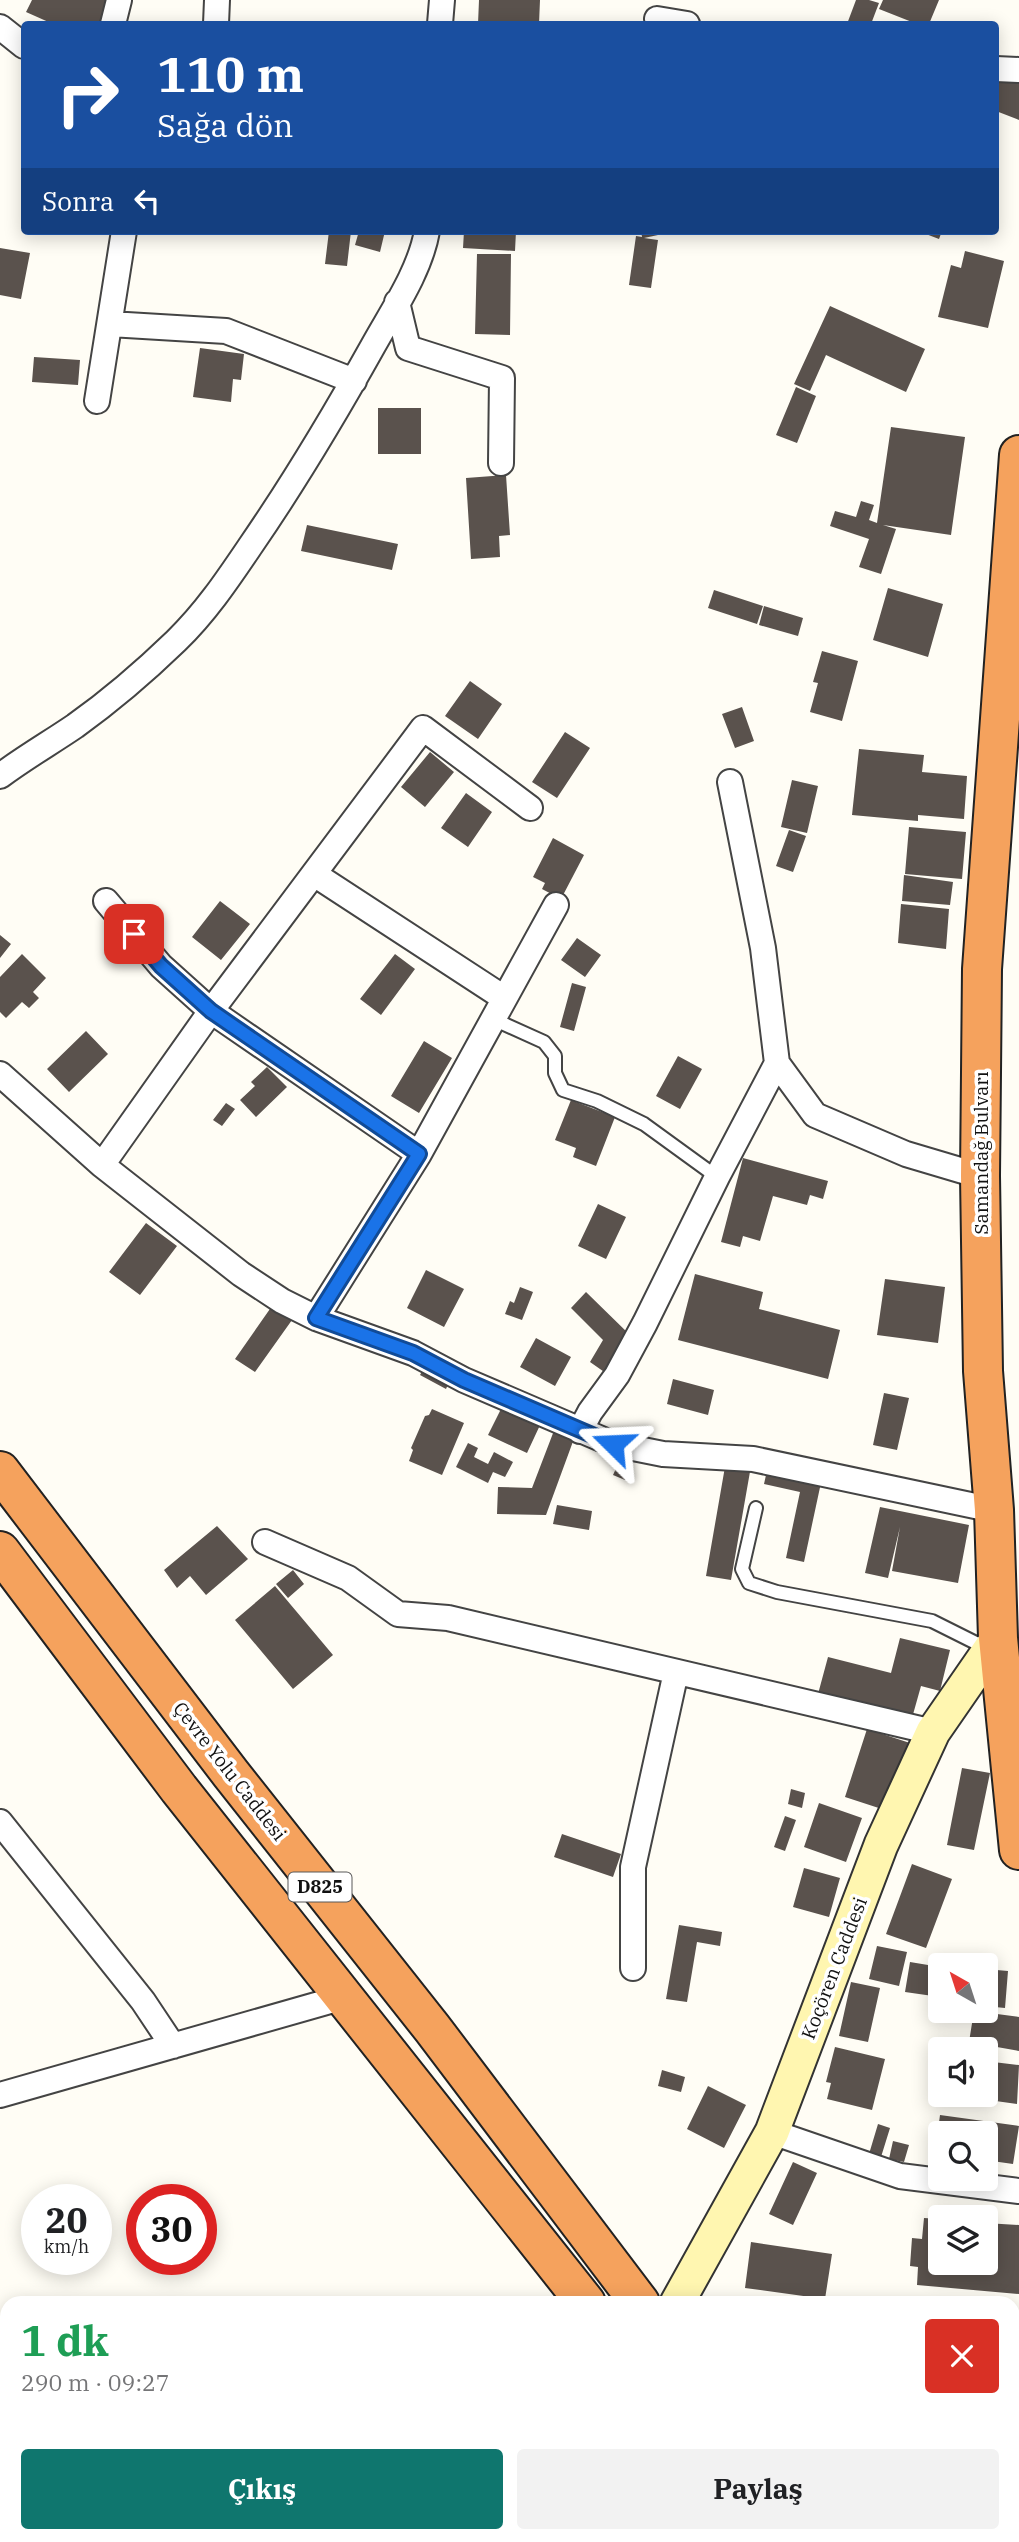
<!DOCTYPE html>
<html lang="tr">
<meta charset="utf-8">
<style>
body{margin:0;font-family:"IBM Plex Serif",serif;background:#f2f2f2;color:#202124;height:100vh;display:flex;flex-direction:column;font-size:26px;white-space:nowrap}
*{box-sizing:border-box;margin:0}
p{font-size:23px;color:#757577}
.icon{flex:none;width:38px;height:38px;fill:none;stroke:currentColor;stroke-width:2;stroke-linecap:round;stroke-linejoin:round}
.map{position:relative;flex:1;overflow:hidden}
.details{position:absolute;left:0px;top:2296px;width:1020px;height:247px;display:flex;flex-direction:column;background:#fff;border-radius:21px 21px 0 0;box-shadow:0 4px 18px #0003}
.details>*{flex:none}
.guide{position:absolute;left:21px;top:21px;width:978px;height:214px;border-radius:7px;box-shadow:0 4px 18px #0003;background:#1a4fa0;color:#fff;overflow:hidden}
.needle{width:46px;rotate:321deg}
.tools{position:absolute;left:928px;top:1953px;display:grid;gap:14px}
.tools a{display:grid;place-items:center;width:70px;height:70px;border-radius:7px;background:#fff;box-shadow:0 4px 18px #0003;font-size:35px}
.speed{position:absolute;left:21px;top:2184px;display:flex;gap:14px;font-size:35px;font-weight:700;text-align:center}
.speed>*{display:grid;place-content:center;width:91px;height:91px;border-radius:50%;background:#fff;box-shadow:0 4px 18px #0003;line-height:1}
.speed small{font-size:18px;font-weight:400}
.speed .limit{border:10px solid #d22;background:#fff;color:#111}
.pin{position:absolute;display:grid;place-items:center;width:60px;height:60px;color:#fff;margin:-30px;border-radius:14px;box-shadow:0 4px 10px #0006}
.me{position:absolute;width:77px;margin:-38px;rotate:291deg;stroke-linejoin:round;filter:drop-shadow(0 0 5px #0008)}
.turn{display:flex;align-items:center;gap:24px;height:147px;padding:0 21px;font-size:32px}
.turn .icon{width:91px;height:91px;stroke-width:2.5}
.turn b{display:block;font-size:49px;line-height:60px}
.then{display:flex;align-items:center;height:66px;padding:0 21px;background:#0003;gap:14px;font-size:26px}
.round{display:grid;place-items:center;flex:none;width:74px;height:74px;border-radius:7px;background:#f2f2f2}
.overview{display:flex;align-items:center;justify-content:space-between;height:119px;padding:0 21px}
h1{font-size:42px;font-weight:700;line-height:52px;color:#1e9e55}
.primary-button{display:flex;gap:14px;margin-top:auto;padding:14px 21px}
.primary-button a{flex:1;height:80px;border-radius:7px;background:#0f766e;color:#fff;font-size:28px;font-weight:700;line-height:80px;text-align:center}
.primary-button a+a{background:#f2f2f2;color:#202124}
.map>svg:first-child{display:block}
.building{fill:#5a524d}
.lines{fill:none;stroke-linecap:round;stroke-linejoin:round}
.lane-casing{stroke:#444;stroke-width:16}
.street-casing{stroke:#444;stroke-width:28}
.secondary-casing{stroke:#333;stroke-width:37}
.highway-casing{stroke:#222;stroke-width:42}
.lane{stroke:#fff;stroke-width:12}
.street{stroke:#fff;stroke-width:24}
.secondary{stroke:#fff6b0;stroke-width:33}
.highway{stroke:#f5a25d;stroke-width:38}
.route-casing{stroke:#114b97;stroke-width:18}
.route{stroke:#1a73e8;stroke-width:12}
.labels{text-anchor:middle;stroke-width:7;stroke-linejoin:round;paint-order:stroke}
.shield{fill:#fff;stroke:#585858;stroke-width:2}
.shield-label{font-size:18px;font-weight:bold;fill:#111}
.street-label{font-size:19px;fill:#111;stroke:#fff}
</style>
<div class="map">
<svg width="1019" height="2542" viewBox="0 0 1019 2542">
<rect width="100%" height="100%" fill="#fffdf5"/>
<path class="building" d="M32 0H108L103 24H53L26 12Z
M479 0H540L539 24H478Z
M856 0H869L879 3 871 24H847Z
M883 0H939L929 24H917L879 9Z
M996 73 1019 81V120L996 111Z
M329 231H351L347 266 325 264Z
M359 231H385L380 252 355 245Z
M464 231H516L515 251 463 248Z
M641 231H658V235L644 238 658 240 651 288 629 285 636 236 642 237Z
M918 231H942L939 239Z
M0 248 30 253 21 299 0 295Z
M965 251 1004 261 988 328 938 317 951 265 961 268Z
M477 254H511L510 335 475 334Z
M830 306 925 349 906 392 826 355 810 391 794 384Z
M200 348 244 354 241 380 233 379 231 402 193 397Z
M34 357 80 360 78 385 32 382Z
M796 387 816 396 797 443 776 435Z
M378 408H421V454H378Z
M891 427 965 437 951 535 883 525 896 529 881 574 859 567 869 539 830 526 835 511 856 517 861 501 874 505 869 520 877 523Z
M506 475 510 535 499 536 500 557 471 559 466 478Z
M307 525 398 544 392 570 301 551Z
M888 588 943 604 928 657 873 640Z
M714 590 763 606 757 624 708 608Z
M764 606 803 618 798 636 759 625Z
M822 651 858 661 842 721 810 712 818 683 813 682Z
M470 681 502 704 478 739 445 716Z
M742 707 754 741 735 748 722 714Z
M565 732 590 748 557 798 532 782Z
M859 749 924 755 922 772 967 776 964 819 918 815V821L852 815Z
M430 752 454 772 425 807 401 787Z
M792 780 818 786 807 833 781 827Z
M466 793 492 812 468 847 441 828Z
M909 827 966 832 962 879 905 874Z
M789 830 806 836 793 872 776 866Z
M553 838 584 855 561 899 542 889 545 883 533 877Z
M904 875 953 882 950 905 902 901Z
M220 901 250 924 221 960 192 937Z
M901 904 949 909 946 949 898 943Z
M0 935 11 944 0 958Z
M577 938 601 955 585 977 561 960Z
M22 954 46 978 33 992 39 998 29 1008 22 1002 6 1018 0 1012V977Z
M395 954 415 969 381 1015 360 999Z
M572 983 586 987 574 1031 560 1027Z
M86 1031 108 1054 69 1092 47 1069Z
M424 1041 452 1058 419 1113 391 1096Z
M678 1056 702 1069 680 1109 656 1096Z
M267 1067 287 1087 256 1117 240 1100 255 1086 251 1082Z
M571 1100 615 1117 596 1166 573 1157 576 1148 555 1140Z
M226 1103 235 1109 222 1126 213 1120Z
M743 1158 828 1181 823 1199 810 1195 807 1205 773 1196 760 1241 743 1236 740 1247 721 1242Z
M598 1204 626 1217 606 1259 578 1246Z
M146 1223 177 1246 140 1295 109 1272Z
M426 1270 464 1289 444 1327 407 1308Z
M695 1274 763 1292 759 1309 840 1330 828 1379 678 1340Z
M885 1279 945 1287 938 1343 877 1335Z
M520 1287 533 1292 522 1320 505 1314 510 1301 514 1303Z
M586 1292 631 1336 610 1376 590 1362 603 1340 571 1308Z
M272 1306 292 1320 255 1372 235 1359Z
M536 1338 571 1357 555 1386 520 1367Z
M425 1366 450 1380 446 1389 420 1375Z
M673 1379 714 1390 708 1415 667 1404Z
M884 1393 909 1398 897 1450 873 1445Z
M503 1405 541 1423 527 1453 488 1435Z
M432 1409 464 1423 442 1475 409 1461 413 1450 411 1448 425 1416 429 1415Z
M555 1428 575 1436 546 1515 497 1514 498 1487 532 1488Z
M468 1443 478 1448 474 1457 488 1464 494 1452 513 1462 505 1477 493 1472 488 1483 456 1467Z
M620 1460 631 1465 625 1480 613 1475Z
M726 1461 751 1466 731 1580 706 1576Z
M768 1466 822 1478 804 1562 786 1558 800 1492 764 1484Z
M557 1505 592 1511 589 1530 553 1524Z
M880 1507 969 1525 958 1583 892 1571 900 1527 888 1578 865 1573Z
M217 1526 248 1559 206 1595 190 1576 177 1588 164 1570Z
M293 1570 304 1584 288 1598 276 1584Z
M275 1586 333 1655 293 1689 235 1620Z
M900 1638 950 1650 940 1691 921 1686 912 1718 818 1694 828 1657 891 1673Z
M867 1729 913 1744 891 1812 845 1797Z
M962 1768 990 1773 974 1850 947 1845Z
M791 1789 805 1793 802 1808 788 1804Z
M819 1803 862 1818 846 1862 804 1847Z
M785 1816 796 1820 785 1851 774 1847Z
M562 1834 621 1854 613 1877 554 1857Z
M912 1864 952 1879 926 1948 886 1934Z
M804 1868 840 1878 829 1917 793 1907Z
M679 1925 722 1932 720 1946 697 1942 687 2002 666 1999Z
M877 1946 907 1952 899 1986 869 1979Z
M910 1962 940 1967V1997L905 1992Z
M985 1969 1008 1971 1005 2008 985 2006Z
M851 1982 880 1988 868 2042 839 2036Z
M974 2011 1019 2017V2051L969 2042Z
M835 2047 885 2059 872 2110 827 2099 831 2083 826 2082Z
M935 2054H940V2094L930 2092Z
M985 2061 1019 2065 1017 2104 960 2096 985 2095Z
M662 2070 685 2077 681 2092 658 2086Z
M708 2086 746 2105 724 2148 687 2129Z
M940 2115 1019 2126 1013 2164 985 2160V2133H940V2153H935Z
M878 2124 890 2128 881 2157 869 2154Z
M893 2141 909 2145 904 2162 889 2159Z
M793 2162 817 2173 793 2225 769 2214Z
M924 2218 940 2219V2263H985V2223L1019 2225V2294L917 2285 918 2267 910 2266 912 2238 922 2239Z
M751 2242 832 2254 825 2299 745 2288Z
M645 2536H676L667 2542H649Z"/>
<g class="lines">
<g class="lane-casing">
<path id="lane" d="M493 1019 544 1042 555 1056V1073L563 1090 597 1101 644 1124 717 1177
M756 1508 742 1569 749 1583 777 1592 932 1621 988 1649"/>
</g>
<g class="street-casing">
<path id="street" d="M657 19 687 24
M113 24 119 0
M216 24 217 0
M440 24 442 0
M0 27 24 46
M996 69 1019 70
M397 302 408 348 502 378 501 463
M110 324 226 331 354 381
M97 401 124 231
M0 776C24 758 50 743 75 726 110 701 145 671 176 641 206 612 228 579 251 545 295 481 335 414 373 346 393 310 420 271 427 231
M730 782 763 948 777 1063 815 1115 906 1154 980 1176
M314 874 504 998
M106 901 161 966 211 1011 419 1154
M0 1074 102 1165 241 1274 282 1301 316 1318 413 1353 464 1380 613 1444 663 1454 753 1459 994 1510
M102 1165 211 1011 423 728 530 808
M316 1318 419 1154 556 905
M580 1431 590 1412 617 1375 645 1323 717 1177 777 1063
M265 1542 348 1578 398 1614 448 1618 933 1732
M0 1822 143 2001 173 2046
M633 1968V1867L676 1672
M0 2095 344 1997
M772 2132 900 2176 1019 2191
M0 2537 2 2542"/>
</g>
<g class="secondary-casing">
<path id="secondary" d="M677 2303 772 2132 881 1845 933 1732 998 1638
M564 2542 567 2536"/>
</g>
<g class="highway-casing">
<path id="highway" d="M1019 455 982 969 980 1176 983 1371 994 1510 998 1638 1019 1850
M0 1471 231 1774 432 2028 640 2303
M0 1551 179 1789 586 2303
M736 2536 741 2542
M771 2536 776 2542
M853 2536 858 2542"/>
</g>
<use href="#lane" class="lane"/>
<use href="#street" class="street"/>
<use href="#secondary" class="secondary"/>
<use href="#highway" class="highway"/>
</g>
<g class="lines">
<g class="route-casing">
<path id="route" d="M134 934 161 966 211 1011 419 1154 316 1318 413 1353 464 1380 613 1444"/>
</g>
<use href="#route" class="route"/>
</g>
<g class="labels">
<rect class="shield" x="288.5" y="1872.5" width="63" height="29" rx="5"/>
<g class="shield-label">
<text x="320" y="1893">D825</text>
</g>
<g class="street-label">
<text transform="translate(981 1153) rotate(-90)" y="7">Samandağ Bulvarı</text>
<text transform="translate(230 1771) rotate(52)" y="7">Çevre Yolu Caddesi</text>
<text transform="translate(834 1968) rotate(-69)" y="7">Koçören Caddesi</text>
</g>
</g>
</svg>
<div class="tools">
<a><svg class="needle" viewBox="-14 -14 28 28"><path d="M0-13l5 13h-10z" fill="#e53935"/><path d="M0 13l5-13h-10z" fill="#757577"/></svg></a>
<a><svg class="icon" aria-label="sound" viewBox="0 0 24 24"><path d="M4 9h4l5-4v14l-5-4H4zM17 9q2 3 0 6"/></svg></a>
<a><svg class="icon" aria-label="search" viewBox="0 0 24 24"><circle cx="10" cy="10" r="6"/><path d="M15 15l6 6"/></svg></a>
<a><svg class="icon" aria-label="layers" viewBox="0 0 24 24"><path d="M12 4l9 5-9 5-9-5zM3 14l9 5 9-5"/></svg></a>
</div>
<div class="speed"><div>20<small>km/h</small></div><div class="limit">30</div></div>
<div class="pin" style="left:134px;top:934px;background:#d93025"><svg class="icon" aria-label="arrive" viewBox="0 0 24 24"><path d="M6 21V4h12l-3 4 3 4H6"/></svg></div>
<svg class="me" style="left:613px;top:1444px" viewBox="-20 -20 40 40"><path d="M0-17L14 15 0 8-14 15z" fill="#1a73e8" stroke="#fff" stroke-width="4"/></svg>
<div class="guide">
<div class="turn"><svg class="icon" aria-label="right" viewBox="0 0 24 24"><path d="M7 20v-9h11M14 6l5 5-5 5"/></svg><div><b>110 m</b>Sağa dön</div></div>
<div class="then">Sonra<svg class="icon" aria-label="left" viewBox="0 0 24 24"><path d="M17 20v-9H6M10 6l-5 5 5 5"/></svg></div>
</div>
<section class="details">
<div class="overview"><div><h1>1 dk</h1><p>290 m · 09:27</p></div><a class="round" style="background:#d93025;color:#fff"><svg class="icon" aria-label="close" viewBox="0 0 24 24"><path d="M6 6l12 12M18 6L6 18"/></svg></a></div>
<div class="primary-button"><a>Çıkış</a><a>Paylaş</a></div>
</section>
</div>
